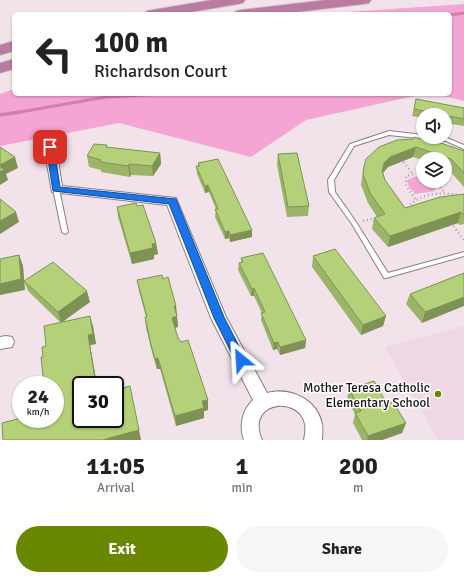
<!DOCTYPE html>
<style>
body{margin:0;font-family:Signika,sans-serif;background:#f6f6f6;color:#222;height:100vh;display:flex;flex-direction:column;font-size:15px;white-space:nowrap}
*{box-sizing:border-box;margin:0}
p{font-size:13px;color:#767676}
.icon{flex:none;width:22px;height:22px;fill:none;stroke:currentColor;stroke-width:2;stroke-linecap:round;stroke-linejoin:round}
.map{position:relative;height:440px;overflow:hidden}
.details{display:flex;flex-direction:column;background:#fff;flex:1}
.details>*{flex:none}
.banner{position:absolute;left:12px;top:12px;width:440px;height:84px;border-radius:6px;box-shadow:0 1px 3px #0004;background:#fff;color:#222;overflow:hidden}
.buttons{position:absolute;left:416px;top:108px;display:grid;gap:8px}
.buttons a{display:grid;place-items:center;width:36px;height:36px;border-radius:50%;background:#fff;box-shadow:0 1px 3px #0004;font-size:20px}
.speed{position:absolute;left:12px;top:376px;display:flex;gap:8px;font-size:20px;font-weight:700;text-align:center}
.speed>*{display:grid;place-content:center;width:52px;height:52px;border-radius:50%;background:#fff;box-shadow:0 1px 3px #0004;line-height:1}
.speed small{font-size:10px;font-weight:400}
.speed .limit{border:2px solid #111;border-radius:6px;background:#fff;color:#111}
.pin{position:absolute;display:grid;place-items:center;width:34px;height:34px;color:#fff;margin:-17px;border-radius:8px;box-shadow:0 2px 6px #0006}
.me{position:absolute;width:44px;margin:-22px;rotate:333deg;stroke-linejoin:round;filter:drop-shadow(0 0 3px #0008)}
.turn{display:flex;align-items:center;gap:14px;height:84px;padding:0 16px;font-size:18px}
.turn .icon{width:52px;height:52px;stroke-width:2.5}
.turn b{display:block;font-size:28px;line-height:34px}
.eta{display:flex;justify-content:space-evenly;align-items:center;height:68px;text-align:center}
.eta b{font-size:24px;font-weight:800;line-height:28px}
.button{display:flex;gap:8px;margin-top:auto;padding:8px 16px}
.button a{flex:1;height:46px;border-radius:24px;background:#698700;color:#fff;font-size:16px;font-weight:800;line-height:46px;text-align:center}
.button a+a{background:#f6f6f6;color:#222}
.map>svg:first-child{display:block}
.built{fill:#efd8e5}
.green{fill:#f4a5d3}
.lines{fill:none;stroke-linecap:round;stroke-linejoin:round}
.stream-far1{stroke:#d17eaf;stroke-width:3}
.stream{stroke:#d17eaf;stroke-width:3.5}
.service-casing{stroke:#8b7d85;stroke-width:2}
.minor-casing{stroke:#8b7d85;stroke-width:2}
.motorway-casing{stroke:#c7c6c7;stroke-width:2}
.path{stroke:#aba0a6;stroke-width:2.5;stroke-dasharray:1 3;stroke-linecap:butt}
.service{fill:#fff;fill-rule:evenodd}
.minor{fill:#fff;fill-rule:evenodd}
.motorway{fill:#bb7aa0;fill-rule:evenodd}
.wall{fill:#9bb468}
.shaded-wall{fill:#7e9255}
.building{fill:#b4d179;stroke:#7e9255}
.route{fill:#1a73e8;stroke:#114b97}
.poi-dot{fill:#698700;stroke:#fff;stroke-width:1.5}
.labels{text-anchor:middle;stroke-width:3;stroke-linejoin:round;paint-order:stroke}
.near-poi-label{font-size:13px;fill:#171215;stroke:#fff;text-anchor:end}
</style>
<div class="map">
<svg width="464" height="440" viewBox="0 0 464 440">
<rect width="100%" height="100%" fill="#f2e3eb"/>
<path class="built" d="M464 326V440H438L385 347Z"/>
<path class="green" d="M464 4V101L435 94H450V14H318Z
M14 89V94H423L306 120 251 157 119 123 0 146V94Z
M419 175 423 176V181H430L436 188 435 191 415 194 409 187 407 180Z"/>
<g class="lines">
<path class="stream-far1" d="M450 15 464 13
M14 113 106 97 161 94"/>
<path class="stream" d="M0 115 20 112"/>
<g class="service-casing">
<path id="service" d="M389 131 423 135V137H437L447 138 464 145V149L446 141 389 135 354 146 334 180 335 192 356 222 388 273 464 252V256L386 278H384L352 224 329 192 328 180 350 144Z
M56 187 59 189 68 232 65 234 62 232 53 189Z"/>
</g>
<g class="minor-casing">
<path id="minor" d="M50 143 56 147 62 186 176 198 226 317 267 393C290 387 317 399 322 424 323 429 322 435 322 440H304C305 435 306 429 305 424 299 395 245 401 262 440H244C239 427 242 410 253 400L211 318 167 205 52 192 44 147Z
M6 336 12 337 14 342 12 347 0 349V337Z"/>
</g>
<g class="motorway-casing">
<path id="motorway" d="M212 0H245L243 3 238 4 179 14H145L147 11 152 10Z
M326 0H371L369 3 364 4 279 14H234L236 11 241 10Z
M14 41V51L0 55V45Z
M14 59V69L0 73V63Z"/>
</g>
<path class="path" d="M401 159 413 174
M435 181 444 192
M415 199 406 185V176L418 173 423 174
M408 208C421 191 444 192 464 196
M363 221 377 218
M451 223 464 240"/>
<use href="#service" class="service"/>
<use href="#minor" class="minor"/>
<use href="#motorway" class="motorway"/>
</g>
<path class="wall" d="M416 99 464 108V126L445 123V115H423V118L412 116Z
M421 139 432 140 464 151V187L448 169 445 168V159H423V160L413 157 388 167 383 173 385 180 405 208 464 194V224L459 225 458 223 388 247 372 229 374 218 377 217 368 203 361 185 362 177 364 166Z
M107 145V147L160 153 161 164 153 176 131 175 130 177 101 172V170L89 167 87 156Z
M278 154 309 206 308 216 287 217 277 165Z
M198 163 252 237 230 242 229 238 225 239 215 217 216 209 209 192 205 193 197 174 196 166H198Z
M137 206 156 243 158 254 154 255V259L132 264 118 217 117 207Z
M19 255 23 266 24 281 90 302 61 322 93 326 96 344 90 345 97 385H81L141 440 55 419 43 357 46 346 61 323 28 291 24 281 25 290Z
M313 256 386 316 383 326 361 335 312 267Z
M241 258 306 340 305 348 280 355 277 349 273 350 261 320 262 313 254 296H251L238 270 239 263 241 262Z
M464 273 422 323 406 304 410 294Z
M163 279 176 306 178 327 175 328 178 338 208 400V410L204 411V418L176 426 160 369H157L153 356 146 328 145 317H146L139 291 137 280Z
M349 389 387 404 406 423 402 433 382 440H362L353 423 355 414 347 399Z"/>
<path class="shaded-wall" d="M416 147 413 157 388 167 382 174 384 163 390 157Z
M160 153 161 164 153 176 152 166Z
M15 157 18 168 6 174 8 180 0 185V165Z
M129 164 131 175 130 177 128 166Z
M208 185 209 192 205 193V186Z
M16 212 19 222 0 234V221Z
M461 212 458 223 388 247 390 236Z
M252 230V237L230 242V235Z
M229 231V238L225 239V232Z
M156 243 158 254 154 255V259L132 264 130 253 152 244Z
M19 255 23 266 25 290 0 295V284Z
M254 288V296H251L252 289Z
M87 291 90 302 61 323 58 312Z
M464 297V306L422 323 425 312Z
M174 306H176L178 327 173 328 172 318Z
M90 316 93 326 96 344 90 345 97 385H96L88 335Z
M386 316 383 326 361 335 363 325Z
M306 340 305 348 280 355V347Z
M278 342 277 349 273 350 274 343Z
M158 358 160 369H157L155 359Z
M208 400V410L204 411V418L176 426 175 416 202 401Z
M406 423 402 433 382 440H367L368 436Z
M139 430 141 440H102Z"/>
<path class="building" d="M416 99 464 108V119L414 109Z
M422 136 432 138V140L464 151V173L451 159 416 147 390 157 384 163 382 171 385 180 405 208 440 197 464 194V214H462L461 212 390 236 374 218 385 214 370 193 363 174 364 166 366 159 379 147 397 140 414 139V137L421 139Z
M94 144 107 145 106 147 160 153 152 166 129 164 128 166 100 162 101 160 87 156Z
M0 147 15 157 0 165Z
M297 153 309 206 288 207 278 154Z
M218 159 252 230 230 235 229 231 225 232 215 209H218L208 185 205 186 196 166H200L198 163Z
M0 166 4 170 0 172Z
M0 199 16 212 0 221Z
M136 203 137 206 143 205 156 243 152 244 153 248 130 253 117 207Z
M335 249 386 316 363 325 313 256Z
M263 253 306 340 280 347 278 342 274 343 261 313 265 312 254 288 252 289 239 263 243 262 241 258Z
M19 255 21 279 0 284V259Z
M53 262 87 291 58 312 24 281Z
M464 273V297L425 312 410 294Z
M162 275 163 279 168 277 176 306H174L177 316 172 318 178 338 181 342 188 340 208 400 202 401 204 408 175 416 158 358 155 359 151 345 145 317H147L137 280Z
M90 316 93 334 88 335 96 385H81V419H115V390L130 386 139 430 102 440H3L2 423 21 418 20 411H21V419H55V385H44L41 357H43L42 347 46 346 44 326Z
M374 381 387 404 393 402 406 423 368 436 355 413 361 411 349 389Z"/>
<path class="route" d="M50 145 54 147 60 187 176 199 224 317 246 360 245 364H237L214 318 169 204 53 191 46 147Z"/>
<circle class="poi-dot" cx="438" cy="394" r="4"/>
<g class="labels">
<g class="near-poi-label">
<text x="430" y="392">Mother Teresa Catholic<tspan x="430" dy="15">Elementary School</tspan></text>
</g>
</g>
</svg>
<div class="buttons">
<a><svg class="icon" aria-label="sound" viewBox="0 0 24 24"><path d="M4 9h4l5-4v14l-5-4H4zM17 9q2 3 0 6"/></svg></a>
<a><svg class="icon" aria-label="layers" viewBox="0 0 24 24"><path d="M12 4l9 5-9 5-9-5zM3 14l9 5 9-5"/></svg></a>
</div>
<div class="speed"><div>24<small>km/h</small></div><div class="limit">30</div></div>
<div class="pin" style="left:50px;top:147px;background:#d93025"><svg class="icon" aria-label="arrive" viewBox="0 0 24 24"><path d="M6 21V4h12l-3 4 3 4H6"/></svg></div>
<svg class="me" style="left:241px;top:360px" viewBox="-20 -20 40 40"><path d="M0-17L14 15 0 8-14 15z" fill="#1a73e8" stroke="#fff" stroke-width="4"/></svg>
<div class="banner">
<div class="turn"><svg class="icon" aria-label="left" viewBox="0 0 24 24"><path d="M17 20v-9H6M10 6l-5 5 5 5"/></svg><div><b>100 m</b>Richardson Court</div></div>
</div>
</div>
<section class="details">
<div class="eta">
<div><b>11:05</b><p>Arrival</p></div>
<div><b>1</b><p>min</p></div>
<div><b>200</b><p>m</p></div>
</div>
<div class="button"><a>Exit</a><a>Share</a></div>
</section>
